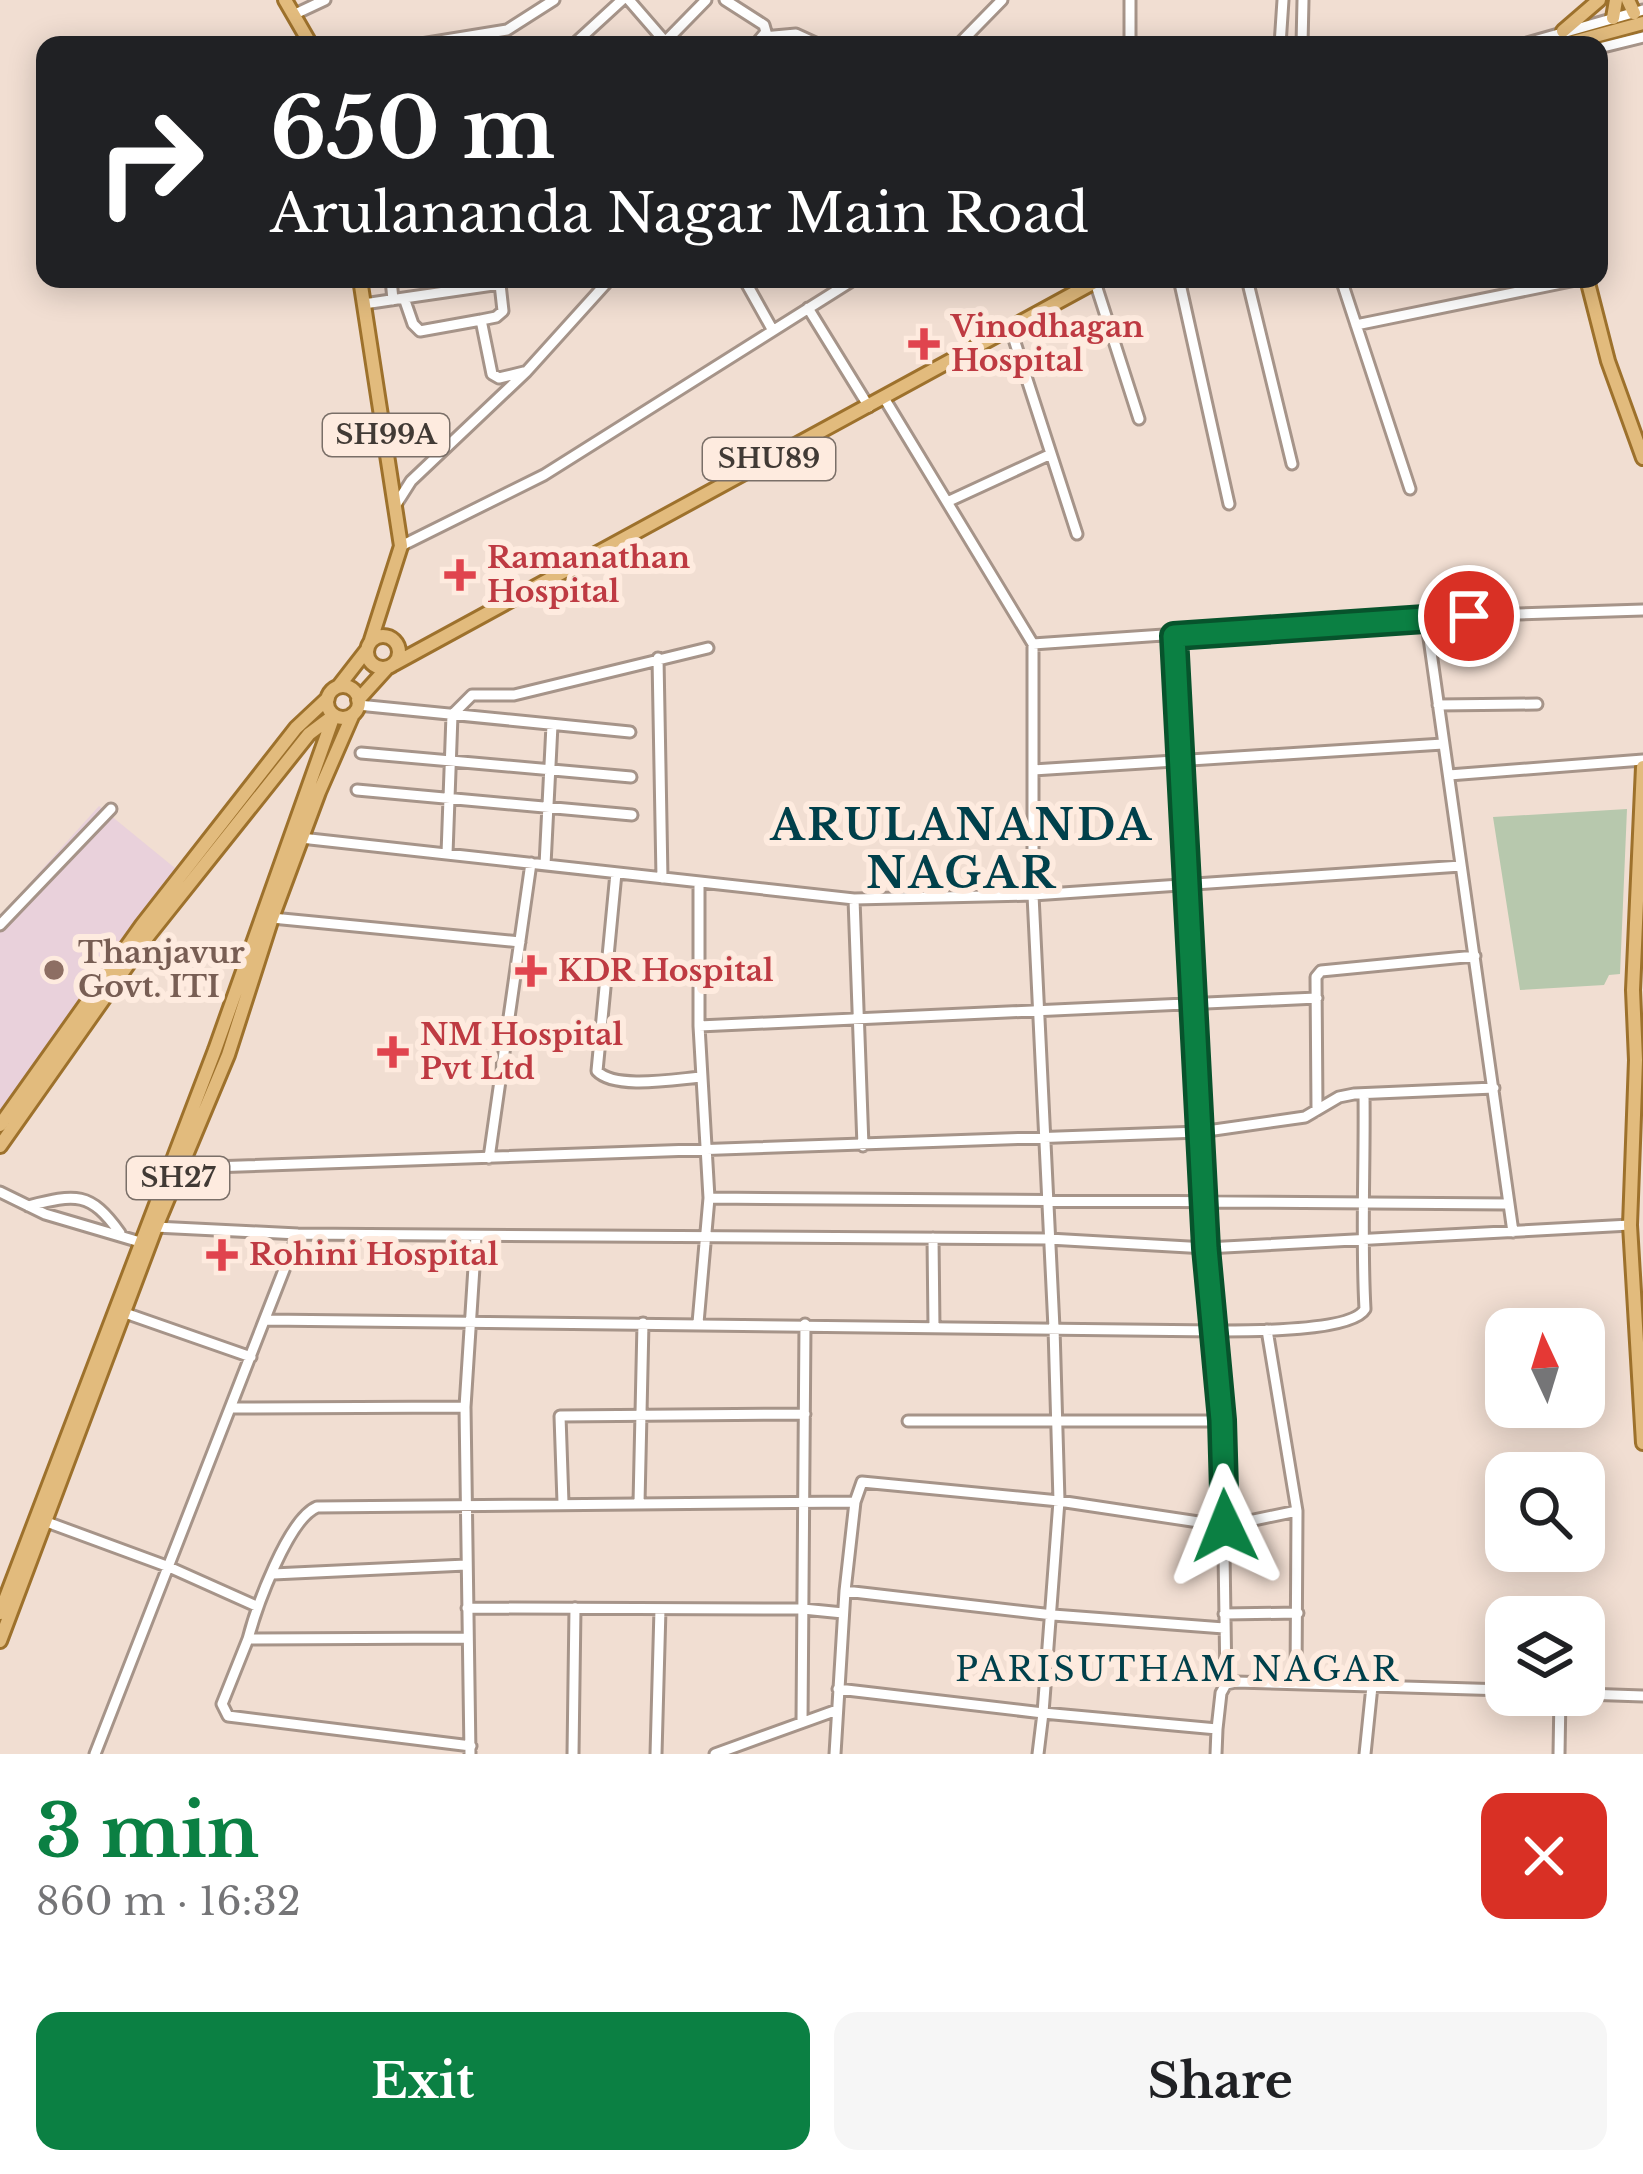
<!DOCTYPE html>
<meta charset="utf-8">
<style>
body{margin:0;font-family:"Libre Baskerville",serif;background:#f6f6f6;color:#202124;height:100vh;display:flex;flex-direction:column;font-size:45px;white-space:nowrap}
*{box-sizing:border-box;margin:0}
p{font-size:39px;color:#757577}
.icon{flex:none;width:66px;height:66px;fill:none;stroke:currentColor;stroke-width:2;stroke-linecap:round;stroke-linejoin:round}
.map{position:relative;height:1754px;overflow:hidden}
.drawer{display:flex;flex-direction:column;background:#fff;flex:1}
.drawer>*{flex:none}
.guide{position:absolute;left:36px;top:36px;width:1572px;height:252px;border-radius:24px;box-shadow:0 6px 30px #0003;background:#202124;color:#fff;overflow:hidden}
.needle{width:78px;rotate:356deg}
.tools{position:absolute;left:1485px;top:1308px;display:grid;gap:24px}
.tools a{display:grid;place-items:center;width:120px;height:120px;border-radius:24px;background:#fff;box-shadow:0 6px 30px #0003;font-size:60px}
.pin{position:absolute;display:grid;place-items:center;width:102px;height:102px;color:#fff;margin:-51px;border:6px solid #fff;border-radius:50%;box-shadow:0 3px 12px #0007}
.me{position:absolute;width:132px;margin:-66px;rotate:358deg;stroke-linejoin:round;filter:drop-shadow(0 0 9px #0008)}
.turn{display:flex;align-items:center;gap:42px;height:252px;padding:0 36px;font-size:54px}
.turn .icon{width:156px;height:156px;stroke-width:2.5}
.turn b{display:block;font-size:84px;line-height:102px}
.round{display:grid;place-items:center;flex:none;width:126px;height:126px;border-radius:24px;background:#f6f6f6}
.head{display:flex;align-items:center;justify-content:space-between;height:204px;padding:0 36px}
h1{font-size:72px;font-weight:800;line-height:90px;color:#0b8043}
.primary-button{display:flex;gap:24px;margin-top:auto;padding:24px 36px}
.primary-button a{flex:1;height:138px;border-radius:24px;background:#0b8043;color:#fff;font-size:48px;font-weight:800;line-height:138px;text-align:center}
.primary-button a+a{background:#f6f6f6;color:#202124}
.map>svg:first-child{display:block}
.education{fill:#e9d1db}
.green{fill:#b7c8ad}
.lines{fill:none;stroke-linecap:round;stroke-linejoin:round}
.minor-casing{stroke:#a69489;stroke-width:15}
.major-casing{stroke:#9d712c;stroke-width:18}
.minor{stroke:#fff;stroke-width:9}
.major{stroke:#e2bb7d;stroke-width:12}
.route-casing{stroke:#07532c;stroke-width:30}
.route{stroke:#0b8043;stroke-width:21}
.health-dot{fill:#e0444e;stroke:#feebdf;stroke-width:4.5}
.education-dot{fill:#8d6e63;stroke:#feebdf;stroke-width:4.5}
.labels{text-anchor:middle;stroke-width:12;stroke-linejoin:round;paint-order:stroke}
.shield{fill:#feebdf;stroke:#7a6f68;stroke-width:3}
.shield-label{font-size:27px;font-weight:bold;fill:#413a35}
.health-label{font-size:30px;font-weight:bold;fill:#be3a42;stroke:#feebdf;text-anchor:start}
.education-label{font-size:30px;font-weight:bold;fill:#785e54;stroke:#feebdf;text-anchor:start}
.neighbourhood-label{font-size:33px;letter-spacing:3px;fill:#00404b;stroke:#feebdf}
.district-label{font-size:42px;font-weight:bold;letter-spacing:3px;fill:#00404b;stroke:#feebdf}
</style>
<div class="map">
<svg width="1643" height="1754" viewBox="0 0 1643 1754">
<rect width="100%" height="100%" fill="#f1ded2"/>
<path class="education" d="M99 806 181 873 0 1114V916Z"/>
<path class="green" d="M1627 809 1620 974 1609 975 1604 985 1520 990 1493 817Z"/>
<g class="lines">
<g class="minor-casing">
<path id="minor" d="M629 0 668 45
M725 0 764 25 766 32 755 45
M293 15 325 0
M763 37 796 34 820 45
M415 45 507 30 554 0
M573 45 622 0
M662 45 706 0
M958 45 1002 0
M1130 45V0
M1280 45 1283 0
M1302 45 1303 0
M1520 45 1643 10
M1599 48 1643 37
M391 279 393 300
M744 279 772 329
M1179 279 1229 504
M1247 279 1292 464
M1341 279 1410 489
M1095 282 1139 419
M404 298 500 284 503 311 496 317 481 320
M364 304 404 298 413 324 420 331 481 320 492 374 499 378 524 372
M808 308 869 407
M1356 325 1581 279
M1011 330 1077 534
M884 398 1033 644 1426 617 1643 610
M947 502 1051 454
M397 503 411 481 526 372 610 279
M401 546 544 475 855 279
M1426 617 1513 1232
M1174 636 1206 1248 1222 1421 1226 1684
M658 658 662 878
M358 705 630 732
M1438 705 1537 704
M361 753 631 777
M1033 770 1443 744
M1449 775 1643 760
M357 790 632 815
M301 838 854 899 1033 895 1461 866
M447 854 452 715 472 695H514L708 648
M545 865 552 725
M616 873 597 1071C615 1090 676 1079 702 1077
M854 899 863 1146
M272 918 520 942
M0 925 111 809
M699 1026 1317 998
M1317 1110 1316 977 1321 971 1475 956
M489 1158 531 863
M182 1168 1200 1132 1305 1117 1339 1097 1354 1094 1494 1088
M0 1192 45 1214 140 1242
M709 1198 1507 1204
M28 1206C76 1194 90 1191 120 1233
M155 1227 298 1234 1049 1239 1206 1248 1630 1225
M933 1238 934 1327
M125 1313 251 1357
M266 1320 1216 1331C1245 1331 1352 1332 1365 1309 1361 1237 1365 1166 1364 1094
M698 1323 709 1198 699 1026V883
M1267 1330 1297 1511 1296 1682
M231 1408 465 1407
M908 1421H1222
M563 1503 560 1416 805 1414
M639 1503 643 1323
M44 1521 169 1567 256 1606
M273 1574 466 1565
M845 1591 1053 1615 1224 1628
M467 1608 803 1609 843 1613
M1224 1614 1298 1613
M467 1638 248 1639C256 1608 288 1519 317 1507L855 1502
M248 1639 222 1704 228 1716 471 1746
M838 1689 1043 1713 1059 1501 1054 1328 1033 895V644
M1584 1694 1643 1696
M802 1722 805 1324
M95 1754 298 1234
M470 1754 465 1407 476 1236
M573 1754 575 1608
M656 1754 660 1609
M715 1754 837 1710
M835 1754 845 1591 855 1502 862 1482 1059 1501 1225 1526 1297 1511
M1038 1754 1043 1713 1217 1729 1221 1693 1226 1684 1236 1682 1506 1690
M1216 1754 1217 1729
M1365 1754 1372 1686
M1559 1754 1560 1695"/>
</g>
<g class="major-casing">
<path id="major" d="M285 0 311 45
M1628 0 1634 13
M1613 18 1616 0
M1563 31 1599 0
M1562 45 1643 23
M360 279 401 546 371 640
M1587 279 1608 361 1643 458
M367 652a16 16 0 1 1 32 0a16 16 0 1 1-32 0Z
M394 664 1100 279
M327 702a16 16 0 1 1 32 0a16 16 0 1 1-32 0Z
M338 687 366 651
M358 700 387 668
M1643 767 1633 990 1636 1060 1630 1225 1643 1443
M0 1125 142 925 296 728 328 698
M0 1146 148 936 309 734 333 716
M0 1613 215 1050 334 715
M0 1641 156 1227 228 1055 272 918 319 792 353 714"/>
</g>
<use href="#minor" class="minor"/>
<use href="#major" class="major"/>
</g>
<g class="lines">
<g class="route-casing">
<path id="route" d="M1225 1526 1222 1420 1206 1248 1174 636 1469 616"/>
</g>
<use href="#route" class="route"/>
</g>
<g class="health-dot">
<path d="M918 326h12v12h12v12h-12v12h-12v-12h-12v-12h12z"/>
<path d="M454 557h12v12h12v12h-12v12h-12v-12h-12v-12h12z"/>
<path d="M525 953h12v12h12v12h-12v12h-12v-12h-12v-12h12z"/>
<path d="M387 1034h12v12h12v12h-12v12h-12v-12h-12v-12h12z"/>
<path d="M216 1237h12v12h12v12h-12v12h-12v-12h-12v-12h12z"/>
</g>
<circle class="education-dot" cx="54" cy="970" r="12"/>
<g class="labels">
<g class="shield">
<rect x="323" y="414" width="126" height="42" rx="9"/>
<rect x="703" y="438" width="132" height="42" rx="9"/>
<rect x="127" y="1157" width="102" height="42" rx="9"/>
</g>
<g class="shield-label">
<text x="386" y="444">SH99A</text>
<text x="769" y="468">SHU89</text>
<text x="178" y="1187">SH27</text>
</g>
<g class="health-label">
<text x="951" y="337">Vinodhagan<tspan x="951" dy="34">Hospital</tspan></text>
<text x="487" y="568">Ramanathan<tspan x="487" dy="34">Hospital</tspan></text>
<text x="558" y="981">KDR Hospital</text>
<text x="420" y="1045">NM Hospital<tspan x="420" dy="34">Pvt Ltd</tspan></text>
<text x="249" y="1265">Rohini Hospital</text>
</g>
<g class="education-label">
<text x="78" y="963">Thanjavur<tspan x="78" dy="34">Govt. ITI</tspan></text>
</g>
<g class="neighbourhood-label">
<text x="1178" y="1681">PARISUTHAM NAGAR</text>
</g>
<g class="district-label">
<text x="962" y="840">ARULANANDA<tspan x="962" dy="48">NAGAR</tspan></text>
</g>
</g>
</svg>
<div class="tools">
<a><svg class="needle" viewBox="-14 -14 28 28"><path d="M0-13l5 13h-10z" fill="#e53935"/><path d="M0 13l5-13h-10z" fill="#757577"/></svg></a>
<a><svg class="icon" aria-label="search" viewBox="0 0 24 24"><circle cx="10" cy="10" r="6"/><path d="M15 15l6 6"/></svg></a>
<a><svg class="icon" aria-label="layers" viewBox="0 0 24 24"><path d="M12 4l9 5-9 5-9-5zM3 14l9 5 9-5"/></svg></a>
</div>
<div class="pin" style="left:1469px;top:616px;background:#d93025"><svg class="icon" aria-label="arrive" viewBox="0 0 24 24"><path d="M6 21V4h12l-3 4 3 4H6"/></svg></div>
<svg class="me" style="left:1225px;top:1526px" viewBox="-20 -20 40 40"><path d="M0-17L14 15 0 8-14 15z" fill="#0b8043" stroke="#fff" stroke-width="4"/></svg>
<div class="guide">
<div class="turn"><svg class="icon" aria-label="right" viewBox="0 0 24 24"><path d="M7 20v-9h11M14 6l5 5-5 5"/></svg><div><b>650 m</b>Arulananda Nagar Main Road</div></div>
</div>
</div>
<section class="drawer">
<div class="head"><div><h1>3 min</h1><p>860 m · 16:32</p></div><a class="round" style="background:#d93025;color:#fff"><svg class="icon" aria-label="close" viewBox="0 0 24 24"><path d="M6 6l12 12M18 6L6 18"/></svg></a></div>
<div class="primary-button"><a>Exit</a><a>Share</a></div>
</section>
